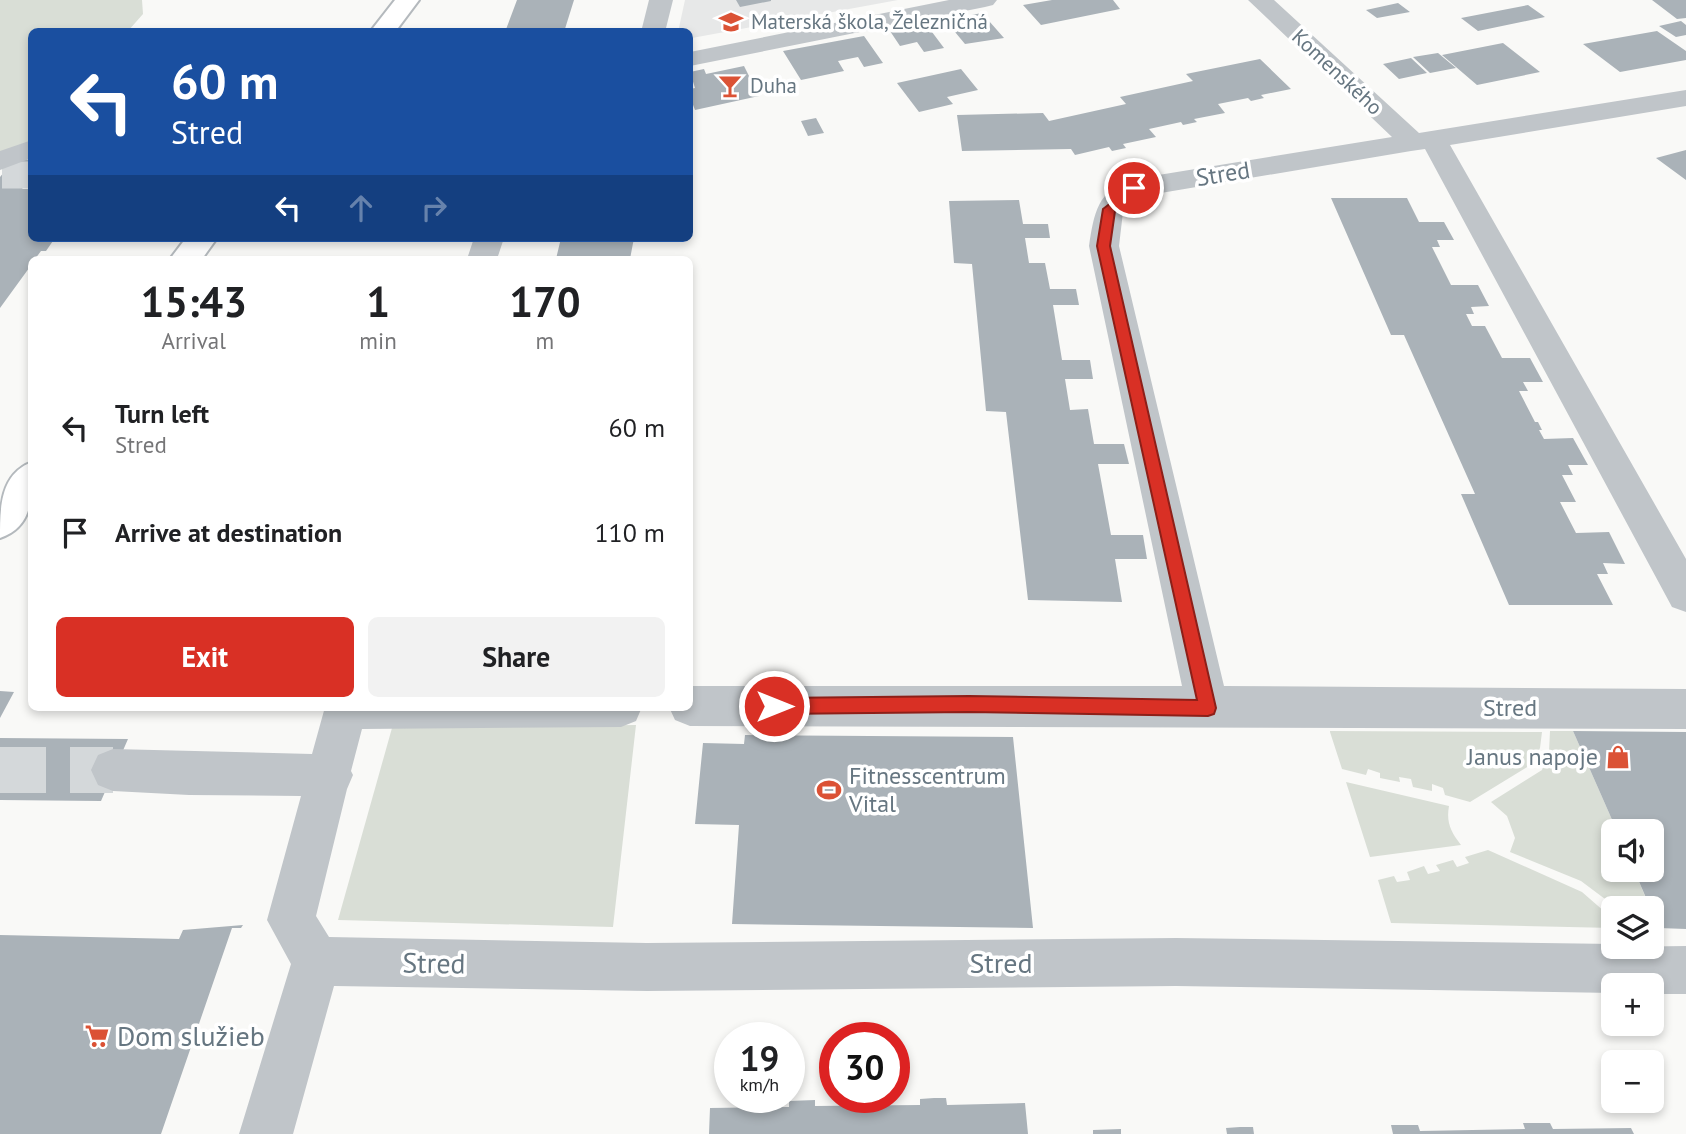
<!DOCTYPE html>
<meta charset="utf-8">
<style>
body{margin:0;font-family:"PT Sans",sans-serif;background:#f2f2f2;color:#202124;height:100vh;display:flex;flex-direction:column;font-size:26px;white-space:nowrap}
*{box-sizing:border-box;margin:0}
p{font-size:23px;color:#757577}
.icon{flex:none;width:38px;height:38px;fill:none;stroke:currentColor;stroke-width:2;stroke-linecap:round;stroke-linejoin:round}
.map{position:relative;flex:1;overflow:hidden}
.details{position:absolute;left:28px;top:256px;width:665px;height:455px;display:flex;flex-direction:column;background:#fff;border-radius:10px;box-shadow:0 4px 10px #0003}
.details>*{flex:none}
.banner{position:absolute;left:28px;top:28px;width:665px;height:214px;border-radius:10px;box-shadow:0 4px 10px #0003;background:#1a4fa0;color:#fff;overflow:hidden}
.buttons{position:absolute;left:1601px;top:819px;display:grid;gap:14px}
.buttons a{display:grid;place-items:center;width:63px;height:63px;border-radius:10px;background:#fff;box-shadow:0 4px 10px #0003;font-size:35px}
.speed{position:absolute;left:714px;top:1022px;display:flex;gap:14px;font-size:35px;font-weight:700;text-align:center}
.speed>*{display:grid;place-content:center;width:91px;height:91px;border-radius:50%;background:#fff;box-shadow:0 4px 10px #0003;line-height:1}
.speed small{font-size:18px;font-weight:400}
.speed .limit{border:10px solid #d22;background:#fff;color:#111}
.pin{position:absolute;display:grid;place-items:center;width:60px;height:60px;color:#fff;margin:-30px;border:4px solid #fff;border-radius:50%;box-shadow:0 2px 7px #0007}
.me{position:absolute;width:77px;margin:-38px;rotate:90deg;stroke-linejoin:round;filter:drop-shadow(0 0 5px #0008)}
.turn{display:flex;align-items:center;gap:24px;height:147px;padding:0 28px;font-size:32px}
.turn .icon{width:91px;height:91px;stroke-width:2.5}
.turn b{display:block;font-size:49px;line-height:60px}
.lanes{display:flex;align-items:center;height:66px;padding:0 28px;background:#0003;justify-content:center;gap:35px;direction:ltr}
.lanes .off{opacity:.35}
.eta{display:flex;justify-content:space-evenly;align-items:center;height:119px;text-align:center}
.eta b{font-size:42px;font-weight:700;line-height:49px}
.button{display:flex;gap:14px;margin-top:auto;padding:14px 28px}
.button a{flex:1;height:80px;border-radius:10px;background:#d93025;color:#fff;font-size:28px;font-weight:700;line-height:80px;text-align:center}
.button a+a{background:#f2f2f2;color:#202124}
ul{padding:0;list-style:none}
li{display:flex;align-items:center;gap:21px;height:105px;padding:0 28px}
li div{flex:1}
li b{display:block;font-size:26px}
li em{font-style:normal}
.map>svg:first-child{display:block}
.built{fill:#e7e8e8}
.green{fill:#d9ded6}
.building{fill:#aab2b8}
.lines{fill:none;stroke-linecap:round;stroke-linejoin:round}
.minor-tunnel-far1{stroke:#d4d8da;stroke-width:27;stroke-dasharray:27 14;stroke-linecap:butt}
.minor-tunnel{stroke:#d4d8da;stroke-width:46;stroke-dasharray:46 24;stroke-linecap:butt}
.major-casing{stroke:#b4b9bd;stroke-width:4}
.minor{fill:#c0c5c9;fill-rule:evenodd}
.major{fill:#fff;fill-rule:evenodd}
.route{fill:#d93025;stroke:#8d1f18;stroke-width:2}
.labels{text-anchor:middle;stroke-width:7;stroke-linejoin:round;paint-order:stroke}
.far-poi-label{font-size:21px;fill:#667681;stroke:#fff;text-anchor:start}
.far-street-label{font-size:21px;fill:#667681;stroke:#fff}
.street-label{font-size:24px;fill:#667681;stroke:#fff}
.poi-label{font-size:24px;fill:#667681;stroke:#fff;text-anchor:end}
.near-street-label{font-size:28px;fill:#667681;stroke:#fff}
.near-poi-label{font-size:28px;fill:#667681;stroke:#fff;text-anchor:start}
</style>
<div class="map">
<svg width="1686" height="1134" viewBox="0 0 1686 1134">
<rect width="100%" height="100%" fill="#f9f9f7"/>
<path class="built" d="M685 0H898L692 38 690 32H678Z"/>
<path class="green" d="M0 0H142L143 14 128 31 32 32 31 142 0 156Z
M636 725 613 927 338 920 392 728Z
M1550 731H1573L1617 831H1614V870H1634L1650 908H1617L1581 881 1510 852 1515 838 1507 816 1491 802 1542 770 1549 752Z
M1330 732V731L1542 732 1540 748 1532 764 1470 802 1445 795 1443 788 1432 784V791L1413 787 1411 779 1399 777 1400 782 1380 778V773L1368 769 1366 775 1342 769Z
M1346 782 1449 806C1446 823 1451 832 1461 845L1370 857Z
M1488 850 1582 892 1613 919V928L1391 923 1378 880 1394 876 1397 882 1410 880 1407 872 1424 866 1428 874 1440 871 1436 865 1453 860 1457 867 1469 863 1465 857Z"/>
<path class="building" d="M517 0H574L564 32H505Z
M736 0H771V1L740 7Z
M1052 0H1113L1120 9 1041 25 1023 5Z
M1652 0H1686V18L1677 19Z
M1398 3 1410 12 1377 18 1366 10Z
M1528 5 1545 17 1478 31 1461 18Z
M982 13 1004 38 965 44 945 20Z
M1681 21 1686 25V35L1676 37 1659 26Z
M926 24 944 48 924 52 917 42 900 46 890 31Z
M1657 31 1686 51V60L1620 72 1583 44Z
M864 36 883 63 864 67 858 57 838 61 844 71 801 80 783 51Z
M1503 43 1540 72 1477 85 1442 55Z
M1438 53 1456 68 1430 73 1413 57Z
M1411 58 1427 73 1399 79 1383 64Z
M1260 59 1291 89 1261 95 1264 98 1251 101 1248 98 1218 104 1225 113 1194 119 1197 122 1183 125 1181 122 1149 129 1156 137 1123 144 1126 148 1112 151 1109 147 1075 155 1071 149 962 151 957 115 1043 113 1049 121 1126 104 1120 97 1193 81 1186 74Z
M744 66 759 96 695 110 690 97V89L695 88 690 72 704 69 706 74Z
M961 69 978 90 947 97 953 104 919 112 897 83Z
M816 118 824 133 808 136 801 121Z
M1686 150V180L1656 158Z
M14 160H32V177L22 189H32V238H55L46 251H41L35 259H32V264L0 308V177Z
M1331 198H1407L1419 222H1444L1454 240H1437L1440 247H1432L1451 285H1478L1489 306 1471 307 1474 314H1466L1472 326H1485L1502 358H1530L1543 382H1523L1528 391H1519L1535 422H1538L1542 430H1539L1544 439 1573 438 1588 465H1568L1573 475H1562L1576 502H1560L1576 533 1609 532 1625 564 1603 563 1608 574H1597L1613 605H1509L1461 494H1475L1404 335H1391Z
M1019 200 1023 224H1048L1050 238H1025L1029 263H1045L1050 289H1076L1079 305H1053L1062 360H1090L1093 379H1065L1070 410 1088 409 1094 444H1124L1129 464H1098L1111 535H1143L1147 559H1115L1122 602 1028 600 1006 412 986 411 972 264 954 263 949 201Z
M561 238H634L630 259H556Z
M0 691 14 692 0 718Z
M1573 731 1686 732V929L1659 928 1634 870H1652V831H1617Z
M745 735 1013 737 1033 928 732 924 739 825 695 824 703 743 744 744Z
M0 738 128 739 101 801 0 800Z
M243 925 241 928H232L161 1134H0V935L179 939 183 930Z
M934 1098H946L947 1105 1025 1103 1028 1134H709L710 1108 789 1107V1101L815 1100V1106L920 1105V1099Z
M1523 1123H1550L1553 1129 1631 1128 1634 1134H1393L1391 1125H1418L1420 1131 1525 1129Z
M1240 1127H1253L1254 1134H1227L1226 1128Z
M1121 1129V1134H1093V1130Z"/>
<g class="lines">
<path class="minor-tunnel-far1" d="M2 175H32"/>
<path class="minor-tunnel" d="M0 770H113"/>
<g class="major-casing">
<path id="major" d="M395 0H419L395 32H370Z
M186 238H217L202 259H170Z
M32 462C32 493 35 526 0 538 0 508 0 474 32 462Z"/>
</g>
<path class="minor" d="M649 0H673L665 32H641Z
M949 0H997L993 5 985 7 690 66V52Z
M1248 0H1274L1419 133 1686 90V106L1450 145 1686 559V612L1672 607 1425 149 1411 151 1143 196 1123 212 1119 246 1224 686 1686 689V729L690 726 675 720 669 707H690V686H1182L1089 246C1094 214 1097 189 1134 179L1392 137Z
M32 140V158L0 170V151Z
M474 238H504L497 259H467Z
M325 707H642L636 721 621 727 362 729 351 771 353 775 347 789 316 916 329 937 647 943 1176 938 1614 944V947L1686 946V994H1652V985H1614V993L1176 986 647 991 334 986 293 1134H239L291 964 267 920 301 796 189 795 113 791 98 785 91 770 98 755 113 749 312 754Z"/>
<use href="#major" class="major"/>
</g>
<path class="route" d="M1134 185 1138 186V191L1115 211 1110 246 1216 708 1214 714 1208 716 969 712 774 714 767 711 765 706 767 700 774 698 969 696 1197 700 1097 246 1103 209Z"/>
<defs>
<g id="school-bare" transform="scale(1.89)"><path d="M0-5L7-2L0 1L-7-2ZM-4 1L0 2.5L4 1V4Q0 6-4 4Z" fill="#db5235" stroke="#fff" stroke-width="2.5" paint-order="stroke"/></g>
<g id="bar-bare" transform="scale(1.89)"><path d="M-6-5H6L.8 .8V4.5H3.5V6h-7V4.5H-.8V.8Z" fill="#db5235" stroke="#fff" stroke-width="2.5" paint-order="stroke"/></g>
<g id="shop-bare" transform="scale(1.89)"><path d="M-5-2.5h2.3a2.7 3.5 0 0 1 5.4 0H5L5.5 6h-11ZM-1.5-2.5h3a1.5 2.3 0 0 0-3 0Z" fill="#db5235" stroke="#fff" stroke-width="2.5" paint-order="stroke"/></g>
<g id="stadium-bare" transform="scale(1.89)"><path d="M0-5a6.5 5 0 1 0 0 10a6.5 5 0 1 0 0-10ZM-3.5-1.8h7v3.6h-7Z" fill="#db5235" stroke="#fff" stroke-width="2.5" paint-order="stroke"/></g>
<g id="supermarket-bare" transform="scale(1.89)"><path d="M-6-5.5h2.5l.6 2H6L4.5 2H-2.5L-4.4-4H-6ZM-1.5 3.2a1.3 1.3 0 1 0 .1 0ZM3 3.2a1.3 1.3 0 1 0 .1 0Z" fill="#db5235" stroke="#fff" stroke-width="2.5" paint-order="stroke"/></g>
</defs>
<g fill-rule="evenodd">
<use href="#school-bare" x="731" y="22"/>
<use href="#bar-bare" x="730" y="86"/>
<use href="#shop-bare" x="1618" y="757"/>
<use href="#stadium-bare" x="829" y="790"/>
<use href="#supermarket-bare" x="97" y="1036"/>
</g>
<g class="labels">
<g class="far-poi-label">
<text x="751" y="29">Materská škola, Železničná</text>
<text x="750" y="93">Duha</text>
</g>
<g class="far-street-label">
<text transform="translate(1337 72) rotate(43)" y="7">Komenského</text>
</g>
<g class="street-label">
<text transform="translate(1223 174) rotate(-9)" y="8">Stred</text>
<text x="1510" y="716">Stred</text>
</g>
<g class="poi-label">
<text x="1598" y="765">Janus napoje</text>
<text x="849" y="784" text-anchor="start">Fitnesscentrum<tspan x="849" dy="28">Vital</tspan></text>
</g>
<g class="near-street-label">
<text transform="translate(434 963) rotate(1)" y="10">Stred</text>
<text x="1001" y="973">Stred</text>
</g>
<g class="near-poi-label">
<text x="117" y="1046">Dom služieb</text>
</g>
</g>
</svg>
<div class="buttons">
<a><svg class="icon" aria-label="sound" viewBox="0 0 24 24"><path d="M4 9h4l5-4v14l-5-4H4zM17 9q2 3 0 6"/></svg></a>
<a><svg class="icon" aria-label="layers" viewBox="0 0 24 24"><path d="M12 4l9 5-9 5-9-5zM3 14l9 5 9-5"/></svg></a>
<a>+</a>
<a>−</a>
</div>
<div class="speed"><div>19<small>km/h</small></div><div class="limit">30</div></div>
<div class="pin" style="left:1134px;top:188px;background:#d93025"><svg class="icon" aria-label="arrive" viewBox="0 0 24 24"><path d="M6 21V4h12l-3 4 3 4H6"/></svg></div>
<svg class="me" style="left:774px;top:706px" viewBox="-20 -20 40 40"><circle r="17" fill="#d93025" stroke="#fff" stroke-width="3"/><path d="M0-11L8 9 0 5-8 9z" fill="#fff"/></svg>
<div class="banner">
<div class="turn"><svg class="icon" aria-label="left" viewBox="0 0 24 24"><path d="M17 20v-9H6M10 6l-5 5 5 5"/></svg><div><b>60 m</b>Stred</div></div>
<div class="lanes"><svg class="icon" aria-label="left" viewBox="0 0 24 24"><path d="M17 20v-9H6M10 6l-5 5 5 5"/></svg><svg class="icon off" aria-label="ahead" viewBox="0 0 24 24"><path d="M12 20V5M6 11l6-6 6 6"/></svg><svg class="icon off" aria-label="right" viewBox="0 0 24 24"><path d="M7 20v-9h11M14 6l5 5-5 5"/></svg></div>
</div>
<section class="details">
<div class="eta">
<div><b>15:43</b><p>Arrival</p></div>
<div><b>1</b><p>min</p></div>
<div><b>170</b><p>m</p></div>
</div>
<ul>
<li><svg class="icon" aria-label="left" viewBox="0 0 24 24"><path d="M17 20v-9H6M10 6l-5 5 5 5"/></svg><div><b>Turn left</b><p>Stred</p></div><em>60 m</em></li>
<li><svg class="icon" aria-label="arrive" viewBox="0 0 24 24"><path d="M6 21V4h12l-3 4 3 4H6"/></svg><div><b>Arrive at destination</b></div><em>110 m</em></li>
</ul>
<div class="button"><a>Exit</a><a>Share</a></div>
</section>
</div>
